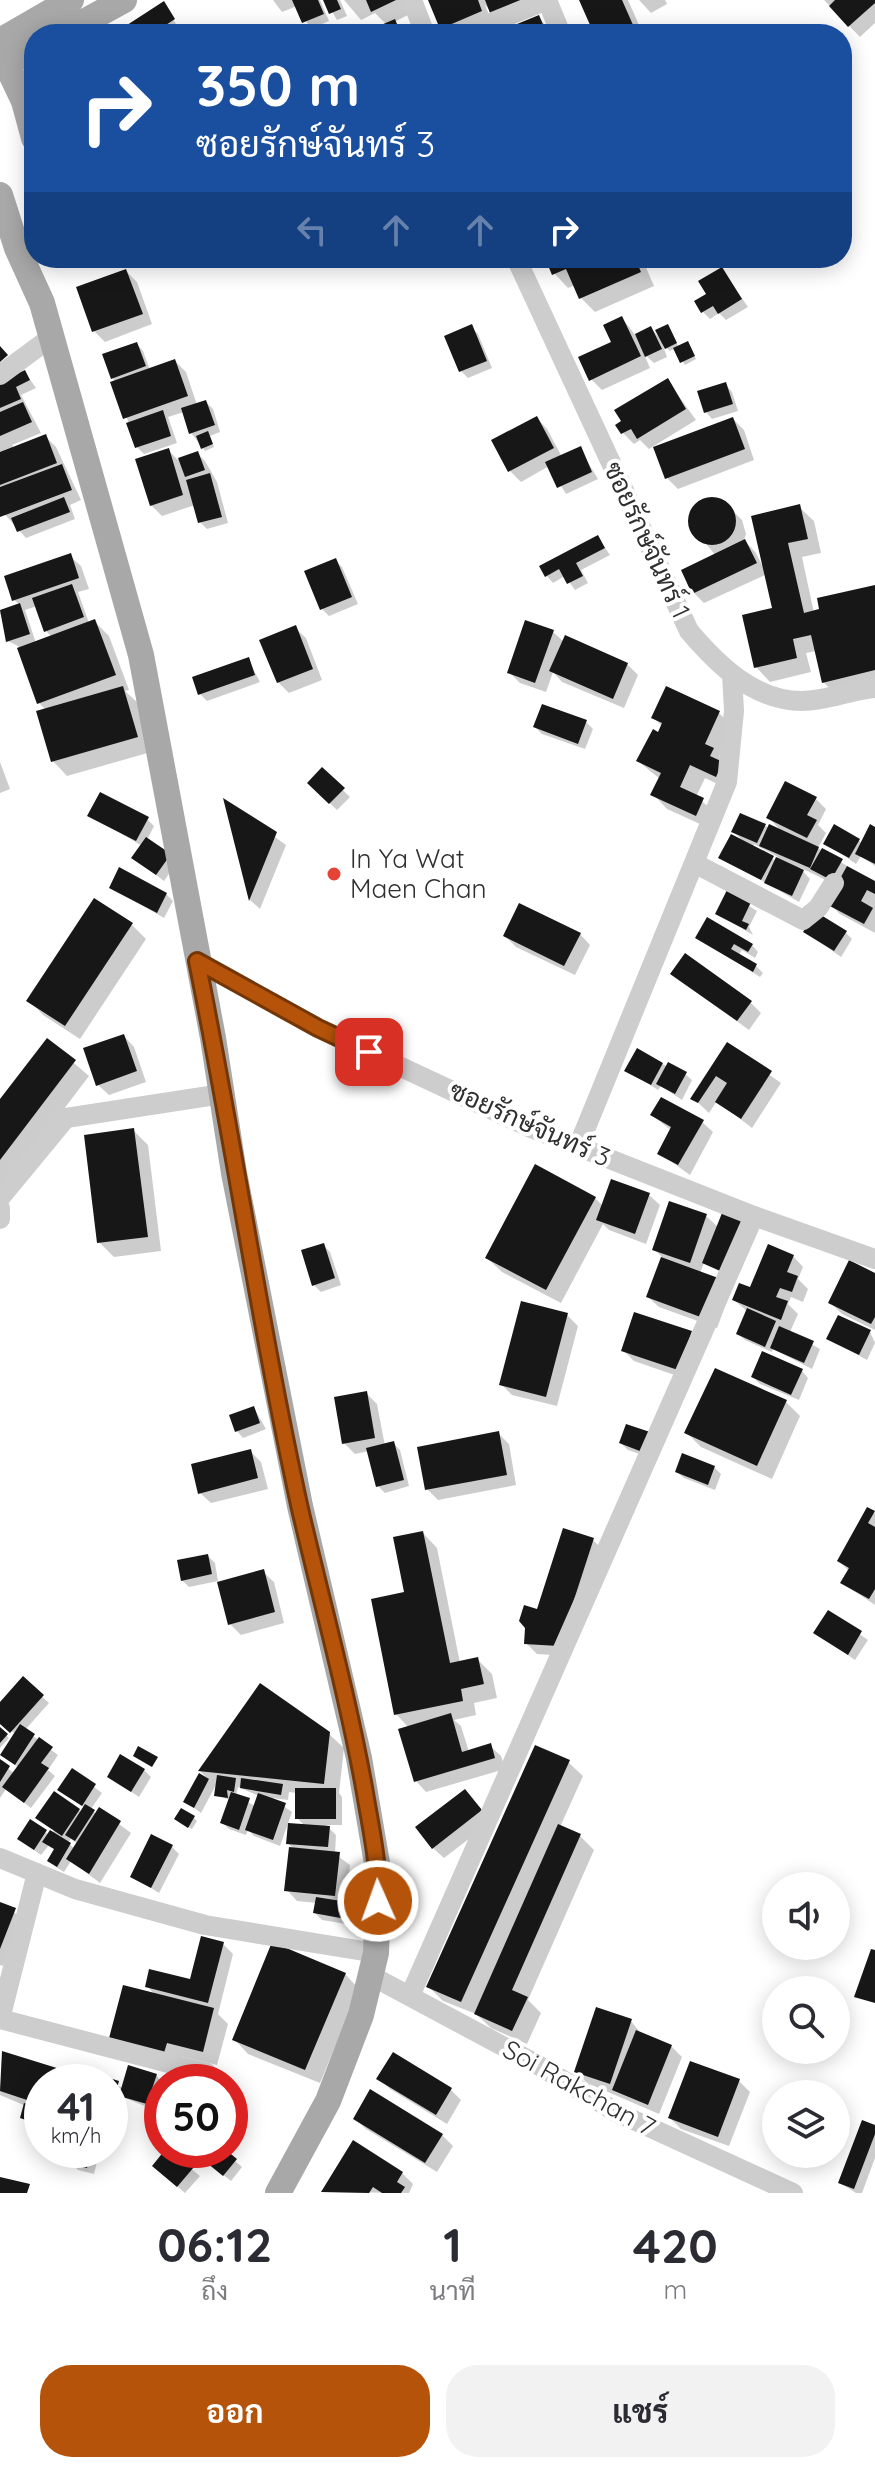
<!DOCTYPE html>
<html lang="th">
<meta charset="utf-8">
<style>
body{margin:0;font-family:Quicksand,Sarabun,sans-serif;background:#f2f2f3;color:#2b2b33;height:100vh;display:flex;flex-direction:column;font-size:30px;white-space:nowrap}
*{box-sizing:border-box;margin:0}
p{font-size:26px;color:#7c7c81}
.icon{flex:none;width:44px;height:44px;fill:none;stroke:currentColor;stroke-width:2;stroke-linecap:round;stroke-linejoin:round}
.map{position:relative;height:2193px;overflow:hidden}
.side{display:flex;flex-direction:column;background:#fff;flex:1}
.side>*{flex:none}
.banner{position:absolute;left:24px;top:24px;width:828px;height:244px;border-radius:32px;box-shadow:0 4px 20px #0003;background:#1a4fa0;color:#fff;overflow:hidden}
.fabs{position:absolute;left:762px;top:1872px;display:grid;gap:16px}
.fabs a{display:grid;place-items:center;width:88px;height:88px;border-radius:50%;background:#fff;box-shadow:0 4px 20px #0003;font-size:40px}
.speed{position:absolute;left:24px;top:2064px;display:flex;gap:16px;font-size:40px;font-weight:700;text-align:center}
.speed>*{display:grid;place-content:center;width:104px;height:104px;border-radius:50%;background:#fff;box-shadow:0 4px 20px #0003;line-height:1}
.speed small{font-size:20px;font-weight:400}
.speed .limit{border:12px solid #d22;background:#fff;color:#111}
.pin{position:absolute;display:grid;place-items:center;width:68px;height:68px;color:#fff;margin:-34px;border-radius:16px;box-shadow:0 4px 12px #0006}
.me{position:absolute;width:88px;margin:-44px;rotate:358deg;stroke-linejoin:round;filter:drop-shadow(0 0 6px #0008)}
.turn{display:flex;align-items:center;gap:28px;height:168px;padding:0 40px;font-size:36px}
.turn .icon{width:104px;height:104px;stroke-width:2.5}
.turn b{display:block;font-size:56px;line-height:68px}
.lanes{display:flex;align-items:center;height:76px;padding:0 40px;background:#0003;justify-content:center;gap:40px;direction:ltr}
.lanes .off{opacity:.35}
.eta{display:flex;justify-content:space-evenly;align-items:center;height:136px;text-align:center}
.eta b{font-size:48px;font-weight:700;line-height:56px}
.cta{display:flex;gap:16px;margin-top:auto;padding:16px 40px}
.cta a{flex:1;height:92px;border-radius:32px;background:#b45309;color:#fff;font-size:32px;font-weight:700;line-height:92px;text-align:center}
.cta a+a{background:#f2f2f3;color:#2b2b33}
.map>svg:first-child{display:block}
.shadow{fill:#0003;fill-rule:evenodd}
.building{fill:#171717}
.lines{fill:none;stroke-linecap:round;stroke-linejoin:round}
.minor{stroke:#cdcdcd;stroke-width:20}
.major{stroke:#a8a8a8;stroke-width:26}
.route-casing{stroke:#753606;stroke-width:20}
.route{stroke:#b45309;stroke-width:14}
.poi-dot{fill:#e44435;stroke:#fff;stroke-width:3}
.labels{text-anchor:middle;stroke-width:8;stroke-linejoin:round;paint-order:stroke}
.street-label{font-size:26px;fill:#303030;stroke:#fff}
.poi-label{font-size:26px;fill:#303030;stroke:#fff;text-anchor:start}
</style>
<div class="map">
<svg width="875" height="2193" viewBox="0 0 875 2193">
<rect width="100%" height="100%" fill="#fff"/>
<path class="shadow" d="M273 0H320L329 21 311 29 297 6 282 12Z
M325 0H340L347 16 337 20Z
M344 0H408L414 12 394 22 406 34H365L387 25 375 13 361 20Z
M431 0H539L502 23 485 5 492 22 463 34H448L442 28Z
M581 0H628L643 34H596Z
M639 0H665L667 4 651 13Z
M824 0H875V23L860 37Z
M164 4 182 34H126Z
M538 17 553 34H498Z
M85 258H122L96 268Z
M400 258H426L408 265Z
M547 258H642L654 286 595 312 580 297 575 285 568 288 554 273Z
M722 269 748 307 726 320 719 313 710 319 703 312Z
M126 271 137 282 152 324 105 342 94 331Z
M622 318 636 336 651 329 661 339 670 329 679 348 690 347 696 359 685 365 675 348 670 351 662 343 667 357 654 363 644 354 650 368 602 390 591 379 614 343Z
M471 327 478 334 492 368 468 378 461 371Z
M137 344 143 351 150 370 175 361 186 372 197 405 206 402 213 409 220 432 210 436 214 447 205 451 203 448 191 433 184 412 168 417 177 443 144 454 137 447 113 378Z
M25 372 36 388 21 395 41 433 12 445 14 449 45 436 56 447 81 500 70 505 75 519 26 538 0 509V390Z
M667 380 696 420 649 449 640 440 634 444 623 433 624 422Z
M726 385 732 392 738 411 712 419 706 412Z
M537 418 547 429 562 457 580 449 598 479 566 494 549 466 521 482 510 471 494 441Z
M733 419 744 430 754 460 678 489 667 478Z
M168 450 178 460 198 454 205 461 217 482 228 523 207 529 200 522 195 505 162 516 151 505Z
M711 499 731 509 742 520 746 534 744 540 756 553 764 569 799 507 814 521 821 553 802 557 814 613 875 587V688L838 696 823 682 816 651 806 653 811 672 770 682 756 667 775 610 767 574 704 603 694 593 716 556 690 524 692 510Z
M598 538 610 555 581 570 588 583 575 590 565 576 553 583 547 576Z
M70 556 81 566 89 589 78 592 89 623 94 621 109 636 129 690 125 691 137 702 151 752 67 776 53 761 46 710 39 703 18 646 8 641 0 612 20 605 14 600ZM37 606 46 631 52 637 36 643 25 610Z
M335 560 342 567 358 604 329 616 322 609Z
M295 628 306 638 322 680 289 693 278 682Z
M553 632 564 642 627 664 638 675 624 708 562 682 553 672 546 692 520 683 509 672Z
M248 659 260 682 207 701 200 694Z
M667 688 719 713 733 727 719 757 727 764 730 790 705 778 696 797 718 814 711 829 667 809 653 794 660 779 638 761 663 727 653 717Z
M586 722 593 729 585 749 542 734 535 727Z
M0 762 10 789 0 793Z
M322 770 350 797 337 810 309 783Z
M815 798 826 809 818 825 826 833 818 848 875 883V933L840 914 829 903 838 886 799 867 810 879 799 902 721 857 744 842 734 832 765 826 783 833 769 818ZM754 844 778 857 776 861 753 847Z
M226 802 286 845 260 909 250 900Z
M90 815 147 819 154 826 147 840 177 862 164 881 134 858 142 846Z
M875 829V866L861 856 856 864 826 843 859 841 863 844Z
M111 887 166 894 173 901 164 918Z
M728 893 757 911 749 927 753 935 718 914Z
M132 925 146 939 80 1039 43 1015 29 1000Z
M806 932H845L852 939 841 957Z
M580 934 590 945 575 975 516 947 505 936Z
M697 937 752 945 758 952 755 958 742 950 738 956 756 966 763 973 760 977Z
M672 974 750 1002 761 1013 749 1030Z
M124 1036 134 1047 146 1082 109 1095 98 1085Z
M47 1040 89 1076 0 1193V1102Z
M728 1045 781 1083 752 1128 717 1101 709 1113 693 1098Z
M662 1064 685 1074 692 1080 682 1100 661 1086 658 1090 627 1070Z
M652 1115 702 1122 713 1132 690 1175 659 1153 672 1131Z
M134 1131 148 1145 161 1251 114 1257 99 1242Z
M649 1195 660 1205 646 1244 609 1230 603 1224 561 1303 502 1272 487 1258 595 1198 603 1206Z
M706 1216 718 1227 732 1278 704 1263 700 1273 731 1291 717 1328 659 1307 648 1297 663 1258 654 1249Z
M323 1245 330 1252 341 1285 321 1292 314 1285Z
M793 1256 803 1267 798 1279 808 1289 803 1302 791 1297 788 1304 798 1314 790 1332 820 1349 812 1369 773 1349 772 1352 745 1340 738 1334 748 1312 734 1300Z
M875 1275V1330L842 1314 831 1303Z
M567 1315 578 1326 557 1406 512 1395 501 1384Z
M870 1332 875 1343 867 1360 829 1339Z
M690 1333 701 1344 689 1380 634 1361 623 1350Z
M802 1371 808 1378 799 1400 760 1384 753 1377Z
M366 1393 377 1404 385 1446 393 1443 400 1450 409 1486 385 1493 378 1486 369 1451 355 1454 344 1443Z
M786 1402 800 1416 772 1479 701 1447 687 1433Z
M254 1408 266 1429 243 1438 237 1431Z
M627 1426 652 1458 628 1450 621 1443Z
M498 1433 509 1444 516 1485 438 1500 427 1489Z
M250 1451 261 1462 268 1489 211 1503 200 1493Z
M714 1467 721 1474 715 1490 684 1478 677 1472Z
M874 1512 875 1514V1605L842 1583 849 1571 839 1561Z
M423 1533 437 1548 460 1663 478 1660 492 1674 497 1698 474 1703 476 1715 454 1720 461 1726 469 1752 490 1746 501 1756 505 1769 426 1792 416 1781 409 1728 396 1714 407 1594Z
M593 1540 604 1551 569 1656 537 1654 526 1643 538 1612Z
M208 1556 215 1563 218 1581 189 1587 182 1580Z
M263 1572 274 1582 284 1623 241 1635 230 1624Z
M829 1613 868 1640 855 1660 816 1633Z
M23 1679 49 1703 25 1730 58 1755 48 1770 55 1776 31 1808 6 1789 0 1798V1762L15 1774 19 1768 3 1755 14 1733 0 1722V1705Z
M0 1729 9 1738 0 1748Z
M329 1734 344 1748 339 1793 342 1797V1825H326L336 1835 335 1854 350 1865 346 1904 359 1906 366 1913 364 1927 322 1920 315 1913 317 1903 297 1901 287 1890 295 1850 288 1843 305 1826 297 1818V1793L289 1792 288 1800 272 1798 292 1812 280 1846 254 1836 248 1830 246 1835 229 1829 223 1823 230 1800 216 1795 217 1783 201 1813 185 1801 199 1776 210 1781 200 1771ZM238 1787 259 1796 255 1806 236 1796Z
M568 1762 583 1776 560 1827 580 1836 594 1850 528 2000 541 2013 527 2044 491 2028 476 2014 443 2001 428 1986Z
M144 1770 151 1777 139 1797 109 1777Z
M73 1771 102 1793 91 1809 96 1814 99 1809 131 1833 100 1883 71 1861 64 1872 56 1867 49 1860 55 1850 49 1845 41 1855 19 1839 31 1822 49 1835 79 1810 82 1813 85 1808 60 1790ZM71 1839 78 1844 75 1849 68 1843Z
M465 1792 491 1822 444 1858 433 1848Z
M194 1818 197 1821 192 1829 179 1822Z
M172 1847 179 1854 159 1893 132 1876Z
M0 1905 22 1917 3 1966 0 1965Z
M223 1944 233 1954 218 2014 228 2024 217 2065 181 2056H125L156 1996 147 1986 191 1982Z
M345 1974 359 1989 320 2083 248 2054 234 2039Z
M631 2021 641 2034 671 2046 682 2057 659 2114 587 2083 576 2072Z
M3 2054 59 2071 70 2082H42V2111L37 2125 22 2118 26 2106 0 2095Z
M156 2075 162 2082 154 2110 123 2097 114 2128 110 2127V2082H100L101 2078 123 2088Z
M379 2078 451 2090 461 2100 447 2124 390 2089Z
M739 2081 750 2092 729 2146 681 2129 670 2118Z
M355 2119 442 2135 453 2146 437 2172 366 2129Z
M875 2127V2158L862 2193H856L840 2183Z
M64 2150H100L94 2174 78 2170 63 2154Z
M168 2150 200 2176 185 2193 161 2172Z
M192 2150H222L242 2167 231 2181Z
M402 2173 413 2184 409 2193 323 2192Z"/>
<path class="building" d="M292 0H318L324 14 302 23Z
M323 0H337L341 9 329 14Z
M366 0H396L371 12Z
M428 0H478L482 11 440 29Z
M485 0H522L490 13Z
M579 0H622L637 34H594Z
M835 0H875V3L848 27 829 6Z
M164 1 175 19 152 34H124L121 29Z
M539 15 547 34H493Z
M395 19 401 34H360Z
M179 27 182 34H162Z
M545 258H635L641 272 579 299 566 269 552 275Z
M722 267 742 299 718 314 713 306 701 313 694 301 706 294 698 281Z
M126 269 143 314 92 332 76 287Z
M622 316 641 356 589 381 578 357 611 342 603 325Z
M472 324 487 361 459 372 444 336Z
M668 324 677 343 665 349 655 330Z
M651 326 662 349 645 357 635 334Z
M688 341 695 356 680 363 673 348Z
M137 342 146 366 111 379 102 354Z
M0 346 8 355 0 362Z
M175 359 188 396 123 419 110 382Z
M25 370 30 380 16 387 21 399 0 408V382Z
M668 378 686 409 637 439 631 429 621 434 615 425 621 421 614 410Z
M726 382 733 404 704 413 697 391Z
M206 400 215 425 189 434 181 408Z
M23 402 32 422 0 436V412Z
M163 410 171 436 135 448 126 423Z
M537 416 554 448 508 472 491 440Z
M733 417 745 449 665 479 653 447Z
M208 431 213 444 201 449 196 436Z
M46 434 57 463 0 485V452Z
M581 446 592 472 557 488 545 462Z
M169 448 183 495 150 506 135 459Z
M198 451 205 470 185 477 178 458Z
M62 464 72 490 0 517V487Z
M210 473 222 517 198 523 186 480Z
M688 521a24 24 0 1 1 48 0a24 24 0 1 1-48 0Z
M64 497 70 512 17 532 11 518Z
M800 504 808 539 788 543 804 613 819 609 817 598 875 585V670L822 683 811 635 793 639 797 658 754 668 742 615 772 608 751 516Z
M598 535 605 548 576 563 583 576 567 584 559 569 545 577 539 566Z
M745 539 757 563 692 594 681 570Z
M71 553 79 578 12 601 4 576Z
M336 558 352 597 320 610 304 571Z
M72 584 84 617 44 632 32 598Z
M20 603 30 634 6 642 0 610Z
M95 619 116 675 37 704 17 648Z
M525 620 554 630 535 683 507 673Z
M296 625 313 669 277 683 259 640Z
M565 635 628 663 613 699 549 671Z
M249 657 255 675 198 695 192 677Z
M123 686 138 737 51 762 36 711Z
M666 686 720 711 705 744 714 748 710 756 723 762 716 777 690 765 680 787 704 798 696 816 650 795 661 773 636 761 653 729 658 732 662 723 651 718Z
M542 704 587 720 578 744 533 727Z
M322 767 345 788 329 804 307 783Z
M785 781 817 797 807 815 817 820 807 838 766 818Z
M100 792 149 817 136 841 87 816Z
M223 798 277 832 249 901Z
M740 813 766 824 757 843 731 832Z
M769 824 819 847 810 868 759 846Z
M834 824 860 839 849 858 823 844Z
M870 824 875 827V864L855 854Z
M731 834 774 856 761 880 718 858Z
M146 837 171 854 156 875 131 858Z
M822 848 843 859 831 880 810 869Z
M776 857 804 870 792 896 764 883Z
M847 866 875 881V894L867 890 861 901 873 908 864 924 826 904Z
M119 867 167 893 157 913 109 888Z
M727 890 751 902 742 921 749 924 746 930 715 914Z
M94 898 133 923 65 1026 26 1001Z
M519 903 581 933 564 966 503 936Z
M816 912 847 931 834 951 803 932Z
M707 917 753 944 748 952 734 944 731 949 757 964 753 972 695 938Z
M685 953 752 1001 737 1021 670 974Z
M124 1034 137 1071 96 1086 83 1048Z
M47 1038 76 1060 0 1160V1099Z
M727 1042 772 1071 741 1119 715 1102 727 1083 716 1076 698 1103 690 1099Z
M637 1048 663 1063 651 1085 624 1071Z
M668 1062 687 1072 675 1094 656 1084Z
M661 1097 704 1120 678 1165 657 1154 671 1127 650 1115Z
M134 1128 148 1237 97 1243 84 1135Z
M535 1164 596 1197 546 1290 485 1258Z
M611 1179 650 1193 635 1234 596 1220Z
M669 1201 707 1214 690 1263 652 1250Z
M722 1213 745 1222 725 1273 702 1263Z
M324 1243 335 1278 312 1286 301 1250Z
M768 1244 794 1255 787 1272 798 1276 792 1292 780 1288 776 1297 788 1301 781 1320 732 1300 739 1283 750 1287Z
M661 1257 721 1279 706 1319 646 1297Z
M849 1260 875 1273V1317L871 1324 828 1303Z
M521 1301 568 1313 546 1397 499 1385Z
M747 1308 776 1321 765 1347 736 1334Z
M634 1312 692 1331 678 1370 621 1351Z
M838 1315 871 1330 859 1355 826 1339Z
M779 1326 814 1341 804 1363 770 1348Z
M762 1351 803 1369 791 1395 751 1377Z
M715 1368 787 1400 757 1466 684 1433Z
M367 1391 375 1438 342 1444 334 1397Z
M254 1406 260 1423 235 1432 229 1415Z
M626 1424 653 1433 645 1453 619 1443Z
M499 1431 507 1475 425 1490 417 1447Z
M394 1441 404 1480 376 1487 366 1448Z
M251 1449 258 1478 198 1494 191 1464Z
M682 1453 715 1466 708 1485 675 1472Z
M867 1507 875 1511 868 1523 875 1527V1589L869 1599 840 1583 849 1568 837 1561Z
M563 1528 594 1538 559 1646 524 1644 525 1628 519 1621 524 1605 537 1609Z
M423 1531 450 1663 478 1657 484 1684 461 1689 463 1701 394 1715 371 1599 404 1592 393 1537Z
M208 1554 212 1574 181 1581 177 1560Z
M264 1569 275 1612 228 1625 217 1582Z
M828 1610 862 1631 848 1655 813 1633Z
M23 1676 44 1695 10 1733 0 1724V1702Z
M260 1683 330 1732 324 1784 198 1771Z
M451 1713 462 1752 491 1743 495 1758 414 1782 398 1729Z
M20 1724 35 1734 15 1765 0 1755Z
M0 1727 8 1734 0 1743Z
M39 1737 53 1747 41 1763 49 1768 24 1803 2 1787Z
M535 1745 570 1760 461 2002 426 1987Z
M138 1746 158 1757 152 1767 133 1756Z
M120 1754 145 1769 131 1792 107 1777Z
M0 1759 10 1766 0 1782Z
M72 1768 96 1784 82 1806 57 1790Z
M199 1773 209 1779 194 1808 183 1802Z
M217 1775 236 1778 234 1792 227 1790 228 1798 214 1796Z
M241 1778 283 1784 281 1795 240 1788Z
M295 1788H336V1819H295Z
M465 1789 482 1810 432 1849 415 1827Z
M54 1791 80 1809 62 1836 35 1818Z
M231 1792 250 1798 239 1830 220 1823Z
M258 1793 286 1803 273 1840 245 1830Z
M85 1804 95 1810 75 1841 65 1835Z
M99 1807 121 1821 89 1874 66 1859Z
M181 1808 195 1816 188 1828 174 1819Z
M30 1819 47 1830 34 1850 17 1839Z
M288 1823 330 1826 328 1847 286 1844Z
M558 1824 581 1834 512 1990 528 1997 512 2031 474 2014Z
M50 1830 71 1843 57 1867 47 1861 54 1849 42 1842Z
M151 1834 173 1845 151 1888 130 1877Z
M289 1847 340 1852 335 1896 284 1891Z
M316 1897 360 1904 357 1921 313 1913Z
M0 1902 16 1908 0 1949Z
M201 1936 224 1942 208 2003 145 1987 149 1969 190 1979Z
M272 1942 346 1973 305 2070 232 2040Z
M871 1949 875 1950V2003L854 1997Z
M123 1985 214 2008 203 2052 167 2043 163 2056 108 2042Z
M596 2007 632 2019 610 2084 574 2072Z
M636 2030 672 2045 648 2105 612 2090Z
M2 2051 60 2069 56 2082H42V2105L0 2091Z
M393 2052 452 2088 436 2115 376 2079Z
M690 2061 740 2079 718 2137 668 2118Z
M128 2065 157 2074 147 2104 119 2096Z
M100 2075 119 2081 111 2110 110 2082H98Z
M370 2089 443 2134 425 2163 353 2119Z
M24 2103 39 2108 35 2123 20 2118Z
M862 2120 875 2125V2134L854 2189 838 2183Z
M353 2140 403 2172 397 2182 405 2187 401 2193H382L373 2187 369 2193 321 2192Z
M62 2150H92L87 2168 69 2164 71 2157 61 2155Z
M165 2150H174L194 2167 177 2187 152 2166Z
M191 2150H226L237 2159 223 2176Z
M0 2177 30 2184 27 2193H0Z"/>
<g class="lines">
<path class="minor" d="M412 0 425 34
M547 0 561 34
M463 34 547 0
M516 258 689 631C717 664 754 701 802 701 826 701 851 690 875 688
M0 375 50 338
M696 864 803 920 818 908 834 883
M197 961 318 1028 531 1128 754 1216 875 1259
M578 1147 727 782 734 711 732 674
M0 1198 66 1118 222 1094
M0 1208V1219
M0 1858 75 1889 205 1925 376 1953
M370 1975 538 2065 616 2112 793 2193
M410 1996 754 1216
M0 2019 207 2073
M0 2019 37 1873"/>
<path class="major" d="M62 34 124 0
M0 41 71 0
M0 51 24 101 34 138
M0 68 34 49
M0 195 17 248 42 303 141 655 213 1038 234 1173 300 1506 359 1758 379 1875 376 1953 361 2015 328 2101 278 2193"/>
</g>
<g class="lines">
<g class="route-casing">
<path id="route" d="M369 1052 318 1028 197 961C234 1143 260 1327 300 1509 322 1603 348 1697 365 1793 371 1829 379 1864 378 1901"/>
</g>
<use href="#route" class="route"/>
</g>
<circle class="poi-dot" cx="334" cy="874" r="8"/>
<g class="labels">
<g class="street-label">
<text transform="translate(647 540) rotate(65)" y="9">ซอยรักษ์จันทร์ 1</text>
<text transform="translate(530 1124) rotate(24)" y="9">ซอยรักษ์จันทร์ 3</text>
<text transform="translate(579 2088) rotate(29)" y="9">Soi Rakchan 7</text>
</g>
<g class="poi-label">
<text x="350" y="868">In Ya Wat<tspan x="350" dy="30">Maen Chan</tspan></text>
</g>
</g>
</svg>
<div class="fabs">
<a><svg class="icon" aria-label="sound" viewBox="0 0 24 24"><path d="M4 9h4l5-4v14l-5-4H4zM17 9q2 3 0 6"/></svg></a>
<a><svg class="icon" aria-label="search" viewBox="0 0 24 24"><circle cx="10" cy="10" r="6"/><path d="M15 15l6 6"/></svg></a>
<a><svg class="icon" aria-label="layers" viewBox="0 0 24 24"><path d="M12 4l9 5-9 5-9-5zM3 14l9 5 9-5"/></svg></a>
</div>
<div class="speed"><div>41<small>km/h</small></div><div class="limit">50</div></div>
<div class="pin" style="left:369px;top:1052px;background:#d93025"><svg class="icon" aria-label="arrive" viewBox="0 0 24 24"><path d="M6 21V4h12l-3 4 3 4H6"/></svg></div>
<svg class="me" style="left:378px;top:1901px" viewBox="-20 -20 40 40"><circle r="17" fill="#b45309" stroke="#fff" stroke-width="3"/><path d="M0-11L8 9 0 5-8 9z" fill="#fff"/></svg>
<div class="banner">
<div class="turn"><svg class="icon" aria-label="right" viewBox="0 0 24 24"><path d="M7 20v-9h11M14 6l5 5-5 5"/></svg><div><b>350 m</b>ซอยรักษ์จันทร์ 3</div></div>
<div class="lanes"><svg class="icon off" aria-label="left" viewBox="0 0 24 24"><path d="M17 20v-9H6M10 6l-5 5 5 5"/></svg><svg class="icon off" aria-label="ahead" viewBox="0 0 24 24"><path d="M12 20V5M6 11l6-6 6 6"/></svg><svg class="icon off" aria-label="ahead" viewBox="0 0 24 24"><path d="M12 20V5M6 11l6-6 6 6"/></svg><svg class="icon" aria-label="right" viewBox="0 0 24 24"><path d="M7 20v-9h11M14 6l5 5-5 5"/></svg></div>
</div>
</div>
<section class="side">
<div class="eta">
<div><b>06:12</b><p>ถึง</p></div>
<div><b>1</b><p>นาที</p></div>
<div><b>420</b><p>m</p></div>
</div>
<div class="cta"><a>ออก</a><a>แชร์</a></div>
</section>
